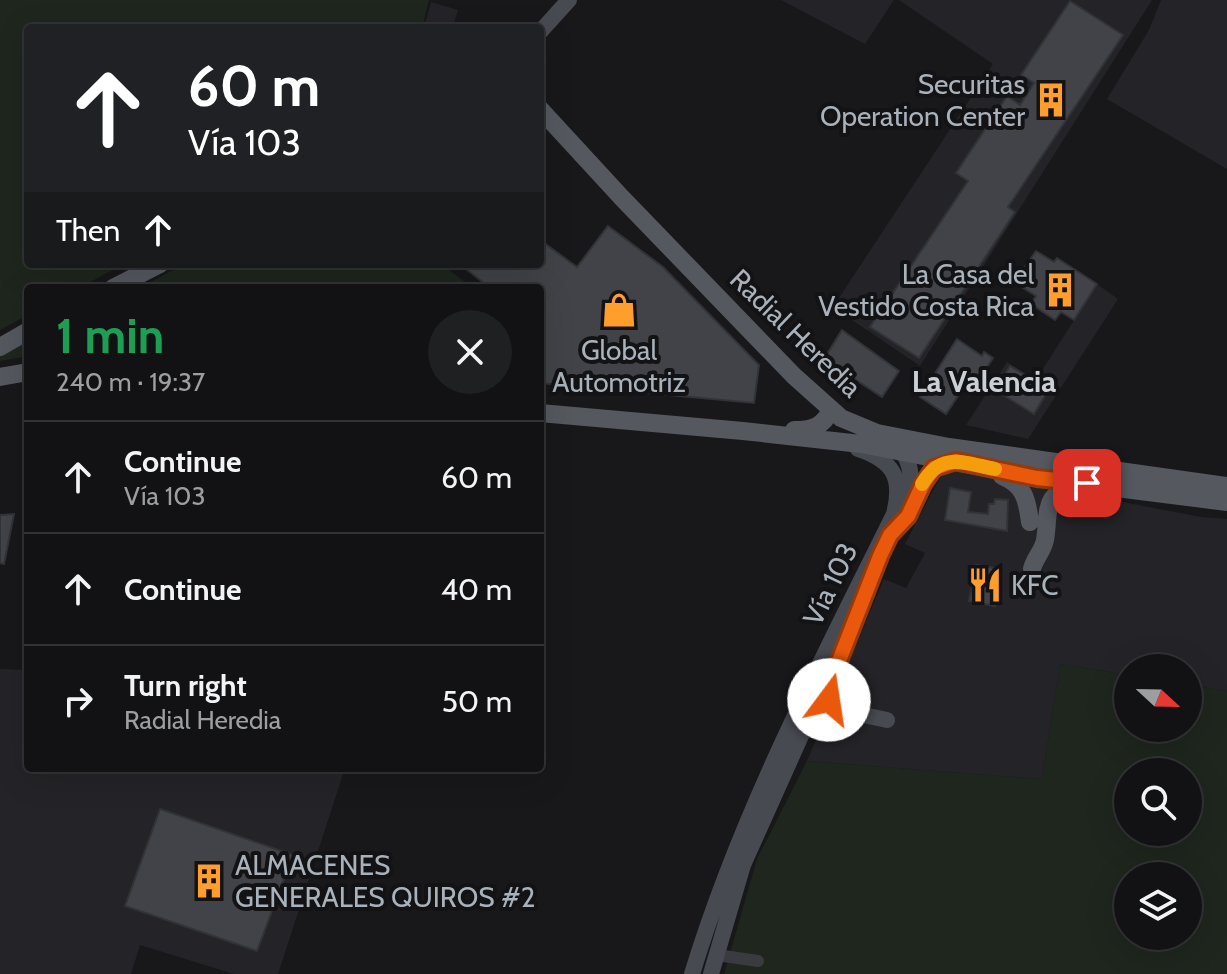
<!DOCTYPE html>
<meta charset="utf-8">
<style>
body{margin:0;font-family:Cabin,sans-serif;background:#1f2022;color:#f1f3f6;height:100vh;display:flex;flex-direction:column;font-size:30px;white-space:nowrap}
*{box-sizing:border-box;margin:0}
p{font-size:26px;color:#9c9ea0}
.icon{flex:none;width:44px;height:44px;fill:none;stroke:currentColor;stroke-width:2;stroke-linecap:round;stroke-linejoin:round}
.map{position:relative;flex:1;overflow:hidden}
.sheet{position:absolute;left:24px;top:284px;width:520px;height:488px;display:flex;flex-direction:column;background:#121214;border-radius:8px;box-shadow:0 8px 32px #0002,0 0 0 2px #313234}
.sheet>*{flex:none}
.top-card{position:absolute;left:24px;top:24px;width:520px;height:244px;border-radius:8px;box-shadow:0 8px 32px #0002,0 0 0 2px #313234;background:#202124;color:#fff;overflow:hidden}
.needle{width:52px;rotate:112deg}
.buttons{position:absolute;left:1114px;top:654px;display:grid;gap:16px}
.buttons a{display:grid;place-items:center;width:88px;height:88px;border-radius:50%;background:#121214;box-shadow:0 8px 32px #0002,0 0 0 2px #313234;font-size:40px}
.pin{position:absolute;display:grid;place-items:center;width:68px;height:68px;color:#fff;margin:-34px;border-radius:16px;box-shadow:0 4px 12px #0006}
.me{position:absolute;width:88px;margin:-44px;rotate:14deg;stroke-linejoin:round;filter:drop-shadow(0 0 6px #0008)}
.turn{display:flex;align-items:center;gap:28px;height:168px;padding:0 32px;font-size:36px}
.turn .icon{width:104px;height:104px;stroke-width:2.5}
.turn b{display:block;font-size:56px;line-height:68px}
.then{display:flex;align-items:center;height:76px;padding:0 32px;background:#0003;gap:16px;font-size:30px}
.round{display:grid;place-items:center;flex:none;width:84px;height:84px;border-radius:42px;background:#1f2022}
.headline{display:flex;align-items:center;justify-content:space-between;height:136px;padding:0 32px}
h1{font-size:48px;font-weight:700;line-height:60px;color:#1e9e55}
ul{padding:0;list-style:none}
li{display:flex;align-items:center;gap:24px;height:112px;padding:0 32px;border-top:2px solid #313234}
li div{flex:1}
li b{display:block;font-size:30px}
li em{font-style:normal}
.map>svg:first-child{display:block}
.built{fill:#242428}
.green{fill:#1e261e;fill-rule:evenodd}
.building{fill:#424348;stroke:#323337;stroke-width:2}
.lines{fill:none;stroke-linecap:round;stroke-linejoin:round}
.minor{stroke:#393b40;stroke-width:12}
.secondary{stroke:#474a50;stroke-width:16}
.primary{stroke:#55585f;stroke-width:18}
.route-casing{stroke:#983908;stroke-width:20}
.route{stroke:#ea580c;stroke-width:14}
.slow{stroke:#f59e0b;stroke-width:14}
.labels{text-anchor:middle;stroke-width:8;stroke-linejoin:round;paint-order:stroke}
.poi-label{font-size:28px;fill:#a9b1bb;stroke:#131316;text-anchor:end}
.street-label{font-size:28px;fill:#a9b1bb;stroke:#131316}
.neighbourhood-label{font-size:30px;font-weight:bold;fill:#cbd0d7;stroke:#131316}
</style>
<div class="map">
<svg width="1227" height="974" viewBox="0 0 1227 974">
<rect width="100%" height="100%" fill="#18181b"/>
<path class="built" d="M781 0H894L865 44Z
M899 0H1152L920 366 833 307 993 64Z
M1161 0H1227V169L1107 99 1149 30Z
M431 2 458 10 452 28H424Z
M1097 284 1118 299 1028 439 966 425 1007 362 1036 380Z
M945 468 1201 517 1227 519V691L1188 684V668H1128V675L1060 664 1042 779 807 761 884 579 906 588 925 553 905 544Z
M0 669 28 670V768H345L278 974H234L140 945 131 974H0Z"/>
<path class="green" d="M0 0H429L422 28H28V264H124L79 288H28V315L0 330Z
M184 264H441L473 288H140Z
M28 333V356L0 361V350Z
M1060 664 1128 675V728H1188V684L1227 691V974H724L757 859 807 761 1042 779ZM1128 772H1188V832H1128ZM1128 876H1188V936H1128Z"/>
<path class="building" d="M1070 1 1123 35 1008 207 1015 212 919 358 870 327 968 181 956 173 1007 96 1020 105 1034 83 1021 75Z
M608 226 663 267 759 365 754 403 540 383V288H490L460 264H540V240L577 267Z
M1036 251 1054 262 1057 258 1097 284 1074 320 1061 312 1055 320 1031 304 1036 296 1014 282Z
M842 330 899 371 882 397 824 359Z
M957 339 982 356 984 352 993 358 969 395 962 390 946 414 920 397Z
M1010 366 1049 389 1034 414 995 390Z
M950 488 971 492 968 512 988 514 989 504H994L995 499 1008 500 1007 531 945 520Z
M14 514 4 564 0 563V515Z
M976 565 1001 569 995 606 969 601Z
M160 809 293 855 257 951 125 906Z"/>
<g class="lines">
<path class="minor" d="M717 955 758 961"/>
<path class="secondary" d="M540 32 569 0
M896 445C914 461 914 487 904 508
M830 682 827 695 836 709 887 720
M692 974C741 813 820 664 894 514 903 478 894 461 858 449
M711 974 743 865 853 620"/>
<path class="primary" d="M540 109 622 198 794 376 841 418 877 433 949 447 1227 486
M113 288 160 264
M0 347 28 331
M0 377 28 372
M540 413 743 431 861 444 1037 478 1227 502
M794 430C811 430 824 427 831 409
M1002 476C1024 485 1027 499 1030 522
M890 535C896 529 904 523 908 515 922 491 921 468 953 462
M1032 569C1034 559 1043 551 1045 540 1050 510 1041 494 1078 485"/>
</g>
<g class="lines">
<g class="route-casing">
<path id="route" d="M829 700 828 689 880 556 890 535 908 516 923 484 934 468 956 461 1037 478 1087 483"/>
</g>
<use href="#route" class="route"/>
<path class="slow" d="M922 484C941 451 965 463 995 469"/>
</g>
<defs>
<g id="building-bare" transform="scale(2.76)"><path d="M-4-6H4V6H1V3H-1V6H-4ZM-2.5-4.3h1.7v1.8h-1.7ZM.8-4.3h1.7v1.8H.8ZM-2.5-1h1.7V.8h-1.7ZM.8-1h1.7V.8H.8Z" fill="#ff9e2c" stroke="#131316" stroke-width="2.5" paint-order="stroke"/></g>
<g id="shop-bare" transform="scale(2.76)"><path d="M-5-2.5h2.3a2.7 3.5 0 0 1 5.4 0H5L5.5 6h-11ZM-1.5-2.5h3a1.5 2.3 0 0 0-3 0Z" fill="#ff9e2c" stroke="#131316" stroke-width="2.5" paint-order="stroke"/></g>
<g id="restaurant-bare" transform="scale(2.76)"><path d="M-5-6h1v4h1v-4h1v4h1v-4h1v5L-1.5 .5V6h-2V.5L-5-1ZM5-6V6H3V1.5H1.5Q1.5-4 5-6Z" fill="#ff9e2c" stroke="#131316" stroke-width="2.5" paint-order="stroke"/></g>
</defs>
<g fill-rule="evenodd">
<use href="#building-bare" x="1051" y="100"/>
<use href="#building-bare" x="1060" y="290"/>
<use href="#shop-bare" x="619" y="310"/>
<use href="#restaurant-bare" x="985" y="585"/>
<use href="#building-bare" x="209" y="881"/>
</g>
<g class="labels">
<g class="poi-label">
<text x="1025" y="94">Securitas<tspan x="1025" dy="32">Operation Center</tspan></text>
<text x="1034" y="284">La Casa del<tspan x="1034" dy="32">Vestido Costa Rica</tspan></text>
<text x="619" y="360" text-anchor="middle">Global<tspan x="619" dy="32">Automotriz</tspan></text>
<text x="1011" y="595" text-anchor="start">KFC</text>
<text x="235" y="875" text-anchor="start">ALMACENES<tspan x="235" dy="32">GENERALES QUIROS #2</tspan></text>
</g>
<g class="street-label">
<text transform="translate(796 333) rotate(44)" y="10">Radial Heredia</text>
<text transform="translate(830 584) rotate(-64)" y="10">Vía 103</text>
</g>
<g class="neighbourhood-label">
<text x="984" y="392">La Valencia</text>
</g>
</g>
</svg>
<div class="buttons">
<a><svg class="needle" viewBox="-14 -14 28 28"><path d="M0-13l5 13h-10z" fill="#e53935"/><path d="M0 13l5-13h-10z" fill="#9c9ea0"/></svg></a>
<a><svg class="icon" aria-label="search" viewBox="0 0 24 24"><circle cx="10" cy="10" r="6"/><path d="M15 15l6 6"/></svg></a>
<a><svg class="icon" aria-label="layers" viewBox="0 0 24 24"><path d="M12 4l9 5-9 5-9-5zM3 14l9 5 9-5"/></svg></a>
</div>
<div class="pin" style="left:1087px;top:483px;background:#d93025"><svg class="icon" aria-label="arrive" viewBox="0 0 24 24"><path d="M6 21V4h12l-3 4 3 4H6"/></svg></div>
<svg class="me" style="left:829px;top:700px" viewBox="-20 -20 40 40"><circle r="19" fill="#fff"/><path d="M0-13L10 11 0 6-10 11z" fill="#ea580c"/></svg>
<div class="top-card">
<div class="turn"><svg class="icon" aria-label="ahead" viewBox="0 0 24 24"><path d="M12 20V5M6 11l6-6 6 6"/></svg><div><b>60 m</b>Vía 103</div></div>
<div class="then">Then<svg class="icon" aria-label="ahead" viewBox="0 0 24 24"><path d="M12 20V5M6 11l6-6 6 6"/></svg></div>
</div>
<section class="sheet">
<div class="headline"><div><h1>1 min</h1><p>240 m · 19:37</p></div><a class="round"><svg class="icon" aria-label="close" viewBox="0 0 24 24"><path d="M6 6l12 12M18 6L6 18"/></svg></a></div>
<ul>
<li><svg class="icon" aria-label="ahead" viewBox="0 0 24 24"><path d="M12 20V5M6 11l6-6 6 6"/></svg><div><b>Continue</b><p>Vía 103</p></div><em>60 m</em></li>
<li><svg class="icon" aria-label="ahead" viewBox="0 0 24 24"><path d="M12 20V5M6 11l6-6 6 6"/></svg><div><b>Continue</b></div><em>40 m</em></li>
<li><svg class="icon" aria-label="right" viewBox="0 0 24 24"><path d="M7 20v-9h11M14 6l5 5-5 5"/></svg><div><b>Turn right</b><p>Radial Heredia</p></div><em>50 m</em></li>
</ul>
</section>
</div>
